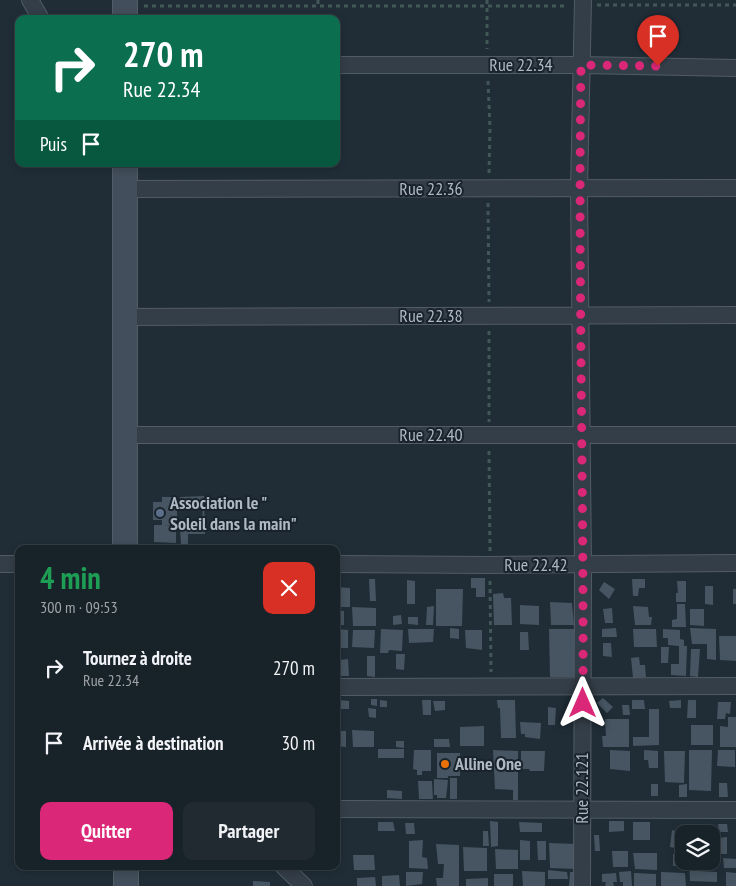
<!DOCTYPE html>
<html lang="fr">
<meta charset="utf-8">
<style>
body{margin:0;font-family:"PT Sans Narrow",sans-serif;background:#212a31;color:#f1f3f6;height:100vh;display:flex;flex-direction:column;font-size:19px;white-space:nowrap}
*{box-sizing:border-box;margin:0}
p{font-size:16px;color:#9fa4a8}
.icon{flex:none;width:28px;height:28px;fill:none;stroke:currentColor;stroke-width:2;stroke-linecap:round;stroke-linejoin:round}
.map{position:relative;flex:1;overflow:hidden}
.sheet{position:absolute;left:15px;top:545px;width:325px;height:325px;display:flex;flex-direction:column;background:#182229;border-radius:10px;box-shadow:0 2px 8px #0003,0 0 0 1px #363f46}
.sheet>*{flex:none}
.banner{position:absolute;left:15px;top:15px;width:325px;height:152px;border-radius:10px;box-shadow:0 2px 8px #0003,0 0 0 1px #363f46;background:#0b6e4f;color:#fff;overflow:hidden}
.tools{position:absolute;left:675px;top:825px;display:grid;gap:10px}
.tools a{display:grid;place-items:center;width:45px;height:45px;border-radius:10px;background:#182229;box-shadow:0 2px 8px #0003,0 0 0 1px #363f46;font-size:25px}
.pin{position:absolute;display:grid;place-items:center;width:42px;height:42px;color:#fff;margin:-51px -21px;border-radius:50% 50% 50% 0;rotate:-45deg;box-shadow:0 0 5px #0007}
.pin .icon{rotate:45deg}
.me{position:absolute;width:55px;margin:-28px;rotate:0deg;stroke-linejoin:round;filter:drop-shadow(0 0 4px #0008)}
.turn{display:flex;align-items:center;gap:18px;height:105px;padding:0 25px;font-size:22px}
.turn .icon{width:65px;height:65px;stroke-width:2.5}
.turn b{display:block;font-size:35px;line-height:42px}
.then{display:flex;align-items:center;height:48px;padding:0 25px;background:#0003;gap:10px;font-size:19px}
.round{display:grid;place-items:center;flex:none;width:52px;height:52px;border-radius:10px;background:#212a31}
.head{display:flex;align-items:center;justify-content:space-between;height:85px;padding:0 25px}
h1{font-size:30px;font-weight:700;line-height:38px;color:#1e9e55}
.button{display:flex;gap:10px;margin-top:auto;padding:10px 25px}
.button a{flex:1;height:58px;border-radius:10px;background:#db2777;color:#fff;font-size:20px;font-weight:700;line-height:58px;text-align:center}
.button a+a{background:#212a31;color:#f1f3f6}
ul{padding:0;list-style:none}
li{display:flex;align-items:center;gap:15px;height:75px;padding:0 25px}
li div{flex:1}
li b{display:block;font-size:19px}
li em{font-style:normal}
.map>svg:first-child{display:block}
.building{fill:#465561}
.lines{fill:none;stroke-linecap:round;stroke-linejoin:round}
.street-casing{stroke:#515c66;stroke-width:18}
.secondary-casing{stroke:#515c66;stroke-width:26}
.path{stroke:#425757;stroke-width:3;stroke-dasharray:4 4;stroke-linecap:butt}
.street{stroke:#343e48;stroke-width:16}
.secondary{stroke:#424e5b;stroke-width:24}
.route{stroke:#db2777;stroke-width:9;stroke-dasharray:0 16.2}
.service-dot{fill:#5c6f8a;stroke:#19232c;stroke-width:2}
.food-dot{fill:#e8710a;stroke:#19232c;stroke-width:2}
.labels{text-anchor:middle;stroke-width:4;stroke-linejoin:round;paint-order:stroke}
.street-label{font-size:18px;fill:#aeb9c5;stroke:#19232c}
.poi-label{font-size:18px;font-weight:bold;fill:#aeb9c5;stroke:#19232c;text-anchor:start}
</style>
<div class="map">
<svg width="736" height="886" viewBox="0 0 736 886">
<rect width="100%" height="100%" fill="#202d37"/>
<path class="building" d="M204 496 205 534H188V544L181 545 180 527 203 526 202 502 180 503V497Z
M162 497H177V525H164L176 526V543L154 542V525H162V520H153V502H162Z
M471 578H485V597H476V588H471Z
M369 579H375L376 601H370Z
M632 579H645V588H639L638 596H633Z
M407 580 415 581V604H407Z
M677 581H686V602H676V593H678Z
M604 582 615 589 609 599 599 590Z
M705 586H713V605L705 604Z
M337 587 350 588V607H339V597L337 598Z
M436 589H463L462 626H436Z
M733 589H736V604H733Z
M503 593 504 598H511L512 625H494L493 594Z
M550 602 572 603 574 625H551Z
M677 604H685L686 627H672V620L677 619Z
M520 605 539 606V625L520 624Z
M434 606 433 625H426L427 607Z
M633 606 648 607 649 617H652L651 625H635Z
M352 607 376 608V626H353Z
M612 608 613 623H605L603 609Z
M690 609H704V626L690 625Z
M336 610 344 611V625H336Z
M401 615 402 624 393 625V616Z
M408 617H418V625L408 624Z
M450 628 459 629V639L450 638Z
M616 628 617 637H602V629Z
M690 628 716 629V660L707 659V644H692Z
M336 629 348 630V648H336Z
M381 629 403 630 402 651 389 650 388 653H380Z
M408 629H434L433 642 409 643Z
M549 629H574L576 677H550Z
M633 629H656L657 647H634Z
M663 629 680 630V639L684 640V646H687L686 676 671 675V664H679V646L668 645V638H663Z
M353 630H375L374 648 352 647Z
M465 630H482V650L466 648Z
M520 632H528L529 650H520Z
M719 636H736V661L720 660Z
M603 643H611L612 657 603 656Z
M661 647H669L668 663H661Z
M691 649H700L698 677 690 676Z
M396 654H405L404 670 396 669Z
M367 656H375V677L367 676Z
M639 657 640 665H645L646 677 633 678 631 658Z
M348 659 349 676H339L340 660Z
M603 698 613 707 607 713 597 703Z
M371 699H377V706L371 705Z
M340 700 349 701V709H341Z
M380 700 387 701V707H380Z
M422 700H431V715H423Z
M497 700H515L516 738H501L500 708H498Z
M632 700H644L645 709H632Z
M681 700V708H670L669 701Z
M688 700H696V718H687Z
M433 701H445V710L435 711Z
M718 702H731L730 714 726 713 725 719H717Z
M622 705H629L630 715H623Z
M548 707 556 708 555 725H548Z
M368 708 376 709V718L369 717Z
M649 709H659V745L633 746V737H649Z
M567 711H576V721H567Z
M728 717H736V747H720V726L728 727Z
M605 719H629V747H603L602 736H606Z
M520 722 541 723 540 739 525 737V734H521Z
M691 725H713V745H691Z
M484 726V746H460V727Z
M352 730 374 731V747H353Z
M339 731H346V747L336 746V739H340Z
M434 739H449L450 747H434Z
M396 741H404V748L396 747Z
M378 749H404V758H378Z
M336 750H339V767H336Z
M414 750H431V771H422V775H417V770L413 769Z
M493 750 518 751V800H513V790L495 789Z
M610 750 630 751V771L610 769Z
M644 750 658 751V768H649L648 760H644Z
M689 750H712L711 791 689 790Z
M718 750H735V767L717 766Z
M521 751H545L544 771H530L529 769H521Z
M664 751H685L684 783 665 782Z
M437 753H460V776H448V778H437Z
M450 778H457V799H450Z
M434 779 448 780 446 798H437V795H434Z
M418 781H432L433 799H419Z
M719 783H727L728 797H719Z
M651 784H658V796H651Z
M687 784V797H679V785Z
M387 790 402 791V799L387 798Z
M490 821 498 822V846L491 847Z
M609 821H624V831L609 832Z
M378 822H393L395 831H378Z
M519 822 542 823V832H520Z
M633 822H650V840H633Z
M405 823H414L415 834H406Z
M718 824H727L728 832H719Z
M694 825H712L713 834H695Z
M672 830 684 833V850L670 847Z
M483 831H488L489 846H483Z
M594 835H599L600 851H595Z
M727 837V854H719L718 838Z
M423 840 422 857 427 858 428 869 409 868V841Z
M520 840 530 841V860H520Z
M537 841H546V860H538Z
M549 843 576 844V869L550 868Z
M436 844 459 845V886H437L436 878H443L444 864H438Z
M463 847 487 848V871H464Z
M495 849 518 850V869H496Z
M612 851H628V867H613Z
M633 853H657V870L635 869Z
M673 854H684V861H686V866H673Z
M353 855H374L375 870H354Z
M711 855H715V870L702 869 701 863 711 861Z
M723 858 736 859V868H724Z
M689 861H699V871L717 872V882L690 881Z
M548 870 567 872 568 879H548Z
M522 871 545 872V886H523Z
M631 871 632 886H623V882H620L619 872Z
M406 872H423L422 884 406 886Z
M570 872H576V886H569Z
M661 872 685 873 686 886H661Z
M726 872 736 873V886H726Z
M616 873 617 882H613L614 886H605L606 882H602V874Z
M634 873 656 874V886H634Z
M494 874H513V886H494Z
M399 875 400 886H382V876Z
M375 877 376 886H357V878Z
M488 878V886H466V879Z
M253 881 270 882V886H253Z"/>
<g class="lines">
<g class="street-casing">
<path id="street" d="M30 0 41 19
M336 65H581L736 68
M125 189 736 188
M125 317 736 315
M125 435H736
M0 564H19
M336 564 490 565 736 563
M336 687 736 686
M336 809 736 810
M283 866 304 886
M582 886 583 565 579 189 583 0"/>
</g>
<g class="secondary-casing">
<path id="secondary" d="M125 0V19
M125 549V164
M126 886V866"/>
</g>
<path class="path" d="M318 0V6
M487 0V49
M597 5H736
M144 6H568
M488 81 490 128 489 174
M488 203 489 302
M489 331V422
M489 451 490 552
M490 581 491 672"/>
<use href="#street" class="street"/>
<use href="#secondary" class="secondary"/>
</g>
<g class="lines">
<path class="route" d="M583 703C584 490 578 278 581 65L658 66"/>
</g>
<circle class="service-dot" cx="160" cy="513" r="5"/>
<circle class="food-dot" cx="445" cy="764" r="5"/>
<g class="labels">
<g class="street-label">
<text x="521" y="71">Rue 22.34</text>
<text x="431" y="195">Rue 22.36</text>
<text x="431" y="322">Rue 22.38</text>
<text x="431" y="441">Rue 22.40</text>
<text x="536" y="571">Rue 22.42</text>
<text transform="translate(582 788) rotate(-90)" y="6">Rue 22.121</text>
</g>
<g class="poi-label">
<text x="170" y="509">Association le "<tspan x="170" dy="21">Soleil dans la main"</tspan></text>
<text x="455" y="770">Alline One</text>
</g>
</g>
</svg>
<div class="tools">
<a><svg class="icon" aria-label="layers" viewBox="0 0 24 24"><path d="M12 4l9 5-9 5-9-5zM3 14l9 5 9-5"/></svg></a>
</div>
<div class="pin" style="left:658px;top:66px;background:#d93025"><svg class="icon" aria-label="arrive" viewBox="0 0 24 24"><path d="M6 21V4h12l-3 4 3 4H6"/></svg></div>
<svg class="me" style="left:583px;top:703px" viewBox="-20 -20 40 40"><path d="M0-17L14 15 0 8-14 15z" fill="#db2777" stroke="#fff" stroke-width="4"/></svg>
<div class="banner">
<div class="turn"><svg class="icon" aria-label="right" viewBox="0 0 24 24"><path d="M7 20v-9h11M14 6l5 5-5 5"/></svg><div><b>270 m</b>Rue 22.34</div></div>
<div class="then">Puis<svg class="icon" aria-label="arrive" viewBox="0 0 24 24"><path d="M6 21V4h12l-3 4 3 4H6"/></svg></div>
</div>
<section class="sheet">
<div class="head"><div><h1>4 min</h1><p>300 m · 09:53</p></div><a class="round" style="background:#d93025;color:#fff"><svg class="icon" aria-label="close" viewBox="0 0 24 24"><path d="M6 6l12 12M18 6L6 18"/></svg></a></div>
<ul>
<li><svg class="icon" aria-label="right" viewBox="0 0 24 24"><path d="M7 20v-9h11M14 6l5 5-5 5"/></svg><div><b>Tournez à droite</b><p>Rue 22.34</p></div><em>270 m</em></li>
<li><svg class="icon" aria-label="arrive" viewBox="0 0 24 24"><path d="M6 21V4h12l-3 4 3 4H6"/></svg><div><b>Arrivée à destination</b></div><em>30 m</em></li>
</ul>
<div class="button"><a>Quitter</a><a>Partager</a></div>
</section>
</div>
